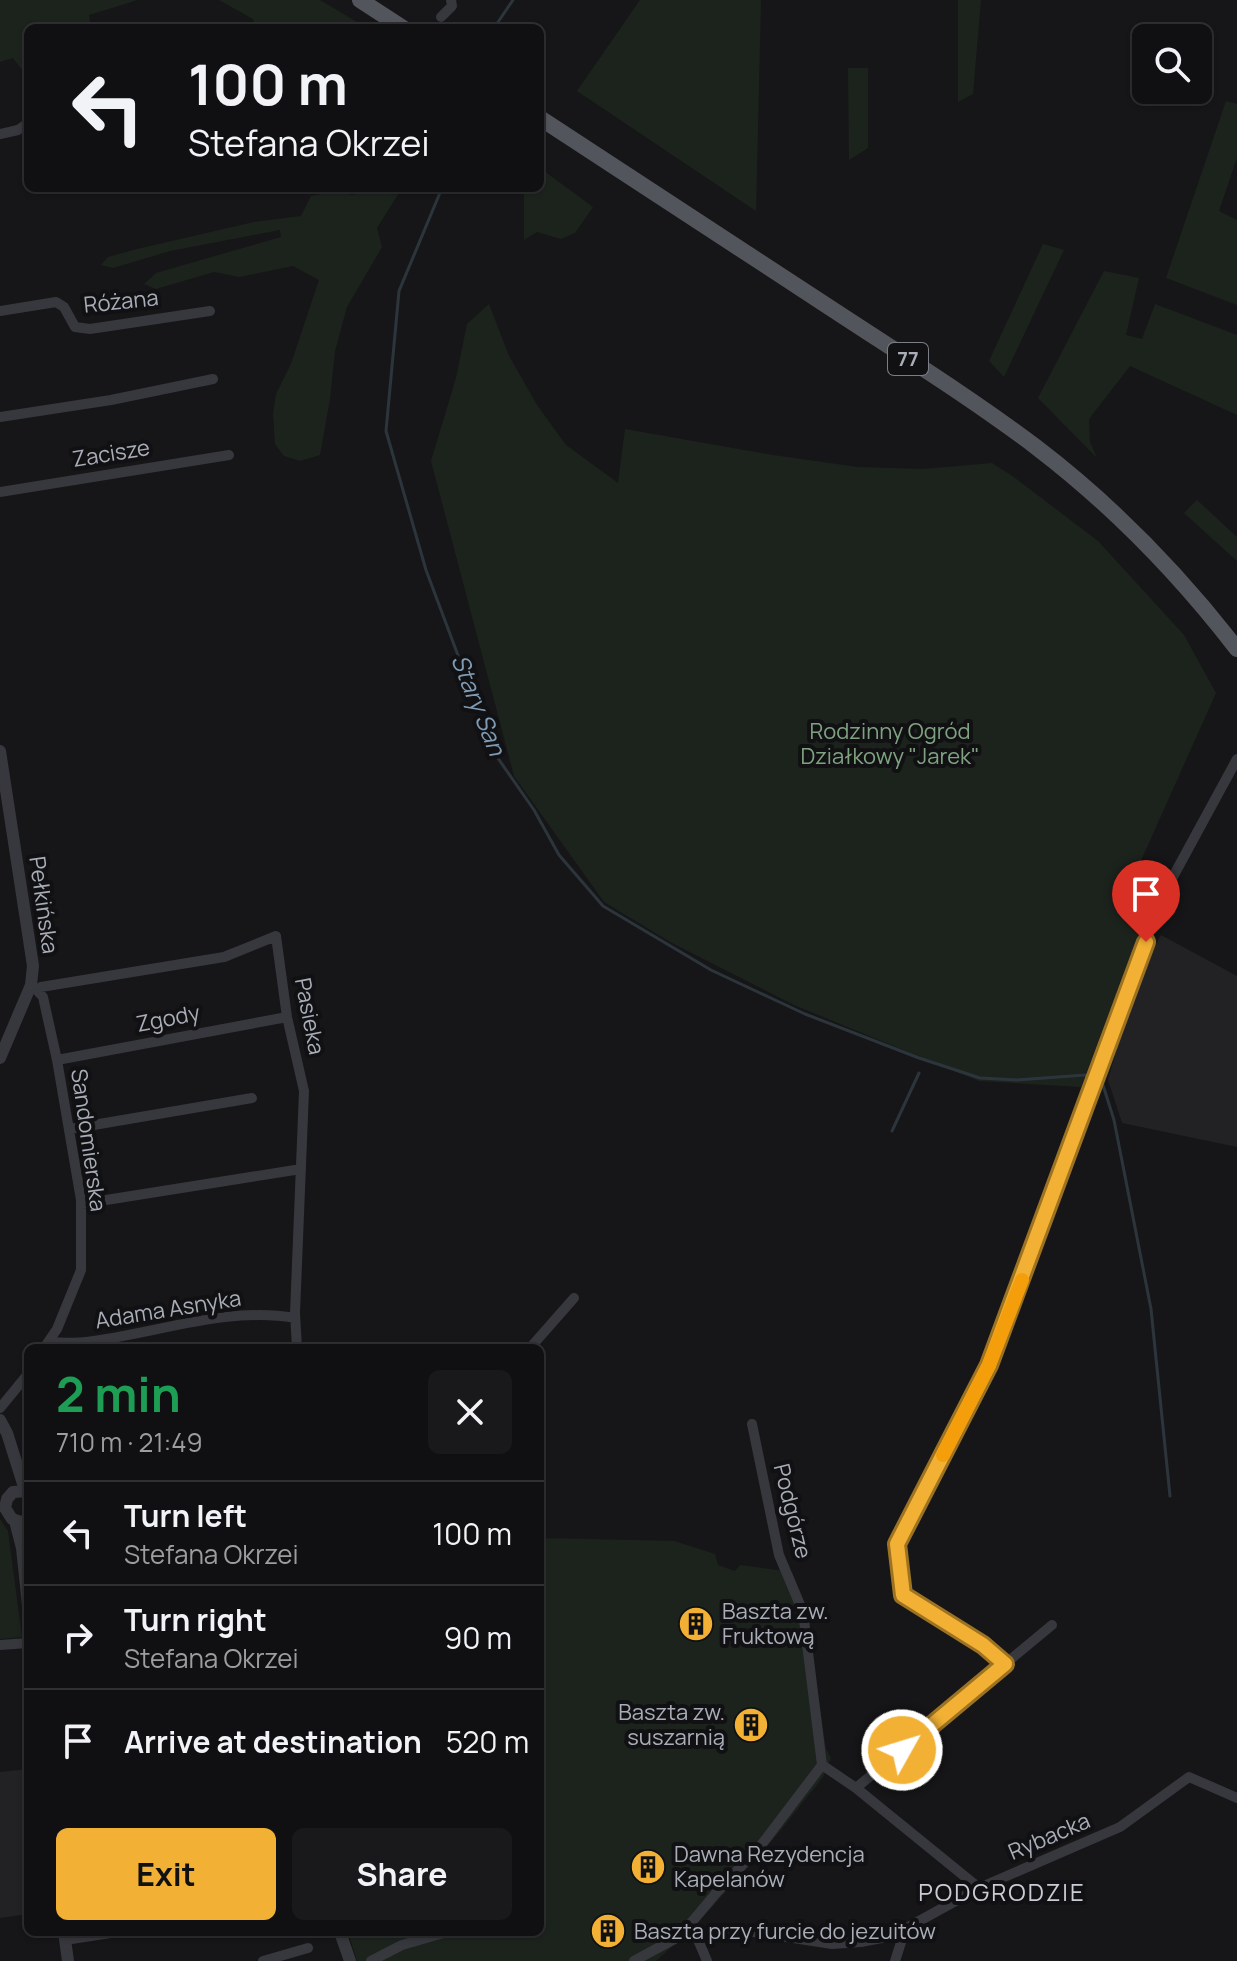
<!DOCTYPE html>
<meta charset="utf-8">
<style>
body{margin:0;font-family:Manrope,sans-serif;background:#19191b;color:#f1f3f6;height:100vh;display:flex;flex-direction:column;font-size:30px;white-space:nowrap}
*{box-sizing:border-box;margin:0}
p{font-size:26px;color:#9c9d9f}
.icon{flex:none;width:44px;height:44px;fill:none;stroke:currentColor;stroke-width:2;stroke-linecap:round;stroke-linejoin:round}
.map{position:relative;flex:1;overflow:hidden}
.sheet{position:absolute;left:24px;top:1344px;width:520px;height:592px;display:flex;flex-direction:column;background:#101012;border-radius:12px;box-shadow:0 2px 6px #0004,0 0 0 2px #303032}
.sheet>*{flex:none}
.top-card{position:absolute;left:24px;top:24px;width:520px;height:168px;border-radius:12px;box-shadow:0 2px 6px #0004,0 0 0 2px #303032;background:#101012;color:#f1f3f6;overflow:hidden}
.controls{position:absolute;left:1132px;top:24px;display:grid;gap:16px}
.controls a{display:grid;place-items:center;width:80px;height:80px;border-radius:12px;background:#101012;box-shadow:0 2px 6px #0004,0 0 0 2px #303032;font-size:40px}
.pin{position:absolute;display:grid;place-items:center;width:68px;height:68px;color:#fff;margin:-82px -34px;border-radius:50% 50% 50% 0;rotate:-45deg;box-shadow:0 0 8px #0007}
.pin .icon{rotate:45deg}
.me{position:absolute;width:88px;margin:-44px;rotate:51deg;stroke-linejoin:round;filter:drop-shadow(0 0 6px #0008)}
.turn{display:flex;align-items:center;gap:28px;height:168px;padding:0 32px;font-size:36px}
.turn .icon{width:104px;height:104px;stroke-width:2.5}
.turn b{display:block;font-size:56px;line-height:68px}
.round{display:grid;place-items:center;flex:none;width:84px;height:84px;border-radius:12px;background:#19191b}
.overview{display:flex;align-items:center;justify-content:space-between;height:136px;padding:0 32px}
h1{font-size:48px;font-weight:700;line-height:60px;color:#1e9e55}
.button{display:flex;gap:16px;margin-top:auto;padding:16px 32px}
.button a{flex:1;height:92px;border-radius:12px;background:#f2b134;color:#111;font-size:32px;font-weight:700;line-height:92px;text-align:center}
.button a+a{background:#19191b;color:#f1f3f6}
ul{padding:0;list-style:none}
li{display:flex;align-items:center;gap:24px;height:104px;padding:0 32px;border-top:2px solid #303032}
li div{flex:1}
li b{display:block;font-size:30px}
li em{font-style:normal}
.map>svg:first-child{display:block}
.built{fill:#222225}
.green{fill:#1c231d}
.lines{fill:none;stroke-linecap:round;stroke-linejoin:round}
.stream{stroke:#2c353c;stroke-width:3}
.minor{stroke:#37383d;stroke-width:10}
.tertiary{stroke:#37383d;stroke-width:12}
.primary{stroke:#53555c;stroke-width:16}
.route-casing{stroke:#9d7322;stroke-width:20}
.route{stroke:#f2b134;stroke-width:14}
.slow{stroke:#f59e0b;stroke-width:14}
.labels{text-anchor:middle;stroke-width:8;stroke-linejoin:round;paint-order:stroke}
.shield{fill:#111113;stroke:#7b7e86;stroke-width:2}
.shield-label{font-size:20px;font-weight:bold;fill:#a8adb8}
.street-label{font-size:22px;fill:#a8adb8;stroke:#111113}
.park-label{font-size:22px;fill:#7fa381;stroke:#111113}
.poi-label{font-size:22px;fill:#a8adb8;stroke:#111113;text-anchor:start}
.water-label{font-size:24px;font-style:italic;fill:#7f9bb3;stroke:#111113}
.neighbourhood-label{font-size:24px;letter-spacing:2px;fill:#c9ccd4;stroke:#111113}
</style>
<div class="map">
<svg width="1237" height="1961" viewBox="0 0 1237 1961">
<rect width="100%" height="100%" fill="#161618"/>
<path class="built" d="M1161 935 1237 976V1147L1122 1123 1108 1080 1135 983Z
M28 1769V1914L0 1918V1772Z"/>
<path class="green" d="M0 0H138L89 15 91 28H28V78L13 58 0 62Z
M219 0H320L367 28H256L253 19Z
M640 0H761L756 211 577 91Z
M958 0H981L973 94 958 102Z
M848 68H868V148L849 160Z
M1226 101 1237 104V158L1219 211 1237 220V305L1166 278Z
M540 168 593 207 575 233 561 239 537 232 524 240V188H540Z
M359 188H402L377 228 382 247 347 307 335 351 330 399 320 455 300 461 284 456 275 444 273 414 276 394 291 364 319 280 293 266 239 277 214 272 156 289 144 284 156 273 281 237 280 230 170 251 113 268 101 265 108 257 137 249 254 222 301 216 311 196 334 191 353 195Z
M1043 244 1064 250 1004 377 989 361Z
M1104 271 1139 278 1126 335 1142 339 1155 304 1237 335V415L1130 366 1089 419 1090 442 1097 458 1038 398Z
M489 304 509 356 537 405 566 445 618 483 625 429 773 455 858 467 923 469 992 463 1015 478 1098 541 1184 635 1216 693 1135 874 1150 904 1081 1087 979 1081 794 1005 672 943 604 902 514 776 431 461 456 378 467 324Z
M1197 500 1237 537V561L1184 513Z
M0 1519 8 1531 22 1637 0 1639Z
M540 1538 674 1541 715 1554 718 1565 735 1571 740 1565 792 1572 805 1604 826 1749 831 1758 823 1777 776 1836 694 1927 656 1961H357L348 1932H540Z"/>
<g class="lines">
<path class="stream" d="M494 28 513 0
M442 188 399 291 386 431 426 570 495 754 534 810 559 855 603 906 711 970 805 1014 919 1058 980 1078 1017 1080 1085 1075 1091 1078
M1098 1081 1102 1082 1114 1120 1151 1309 1170 1496
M892 1131 919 1073"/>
<path class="minor" d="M441 17 452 6 451 0
M0 134 18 130 28 123
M0 311 56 302 64 307 75 327 90 329 210 311
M0 417 111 400 213 379
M0 492 229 455
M33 986 43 997 57 1060 81 1200V1270L57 1329 44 1348
M38 990 41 987 224 957 276 936 287 1017 304 1091 295 1313 297 1348
M57 1060 287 1017
M70 1129 252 1098
M81 1204 301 1169
M48 1342C60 1342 73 1344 86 1342 155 1334 225 1306 295 1318
M530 1348 574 1298
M0 1408 28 1374
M0 1645 28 1643
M1005 1664 1052 1625
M822 1765 856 1788 979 1888
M856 1788 1005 1664 983 1645 903 1595 897 1544 989 1365 1162 897 1237 759
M696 1935 707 1961
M680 1936 747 1931 832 1944 861 1942 892 1936 979 1888 1120 1827 1189 1777 1237 1798
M65 1940 117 1932
M263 1961 308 1948
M371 1961 402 1945 447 1932
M634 1961 680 1936 717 1892 762 1844 822 1765 803 1612 779 1555 752 1424
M895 1961 905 1930"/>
<path class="tertiary" d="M0 751 33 966 31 985 0 1058
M0 1420 7 1433 25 1490
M28 1491 13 1492 7 1499 5 1508 12 1519 21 1522 28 1521
M15 1521 22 1548 28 1605
M64 1932 68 1961
M340 1932 350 1961"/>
<path class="primary" d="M360 0 403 28
M540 118C638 182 736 247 835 311 902 355 971 398 1036 447 1112 505 1179 574 1237 649"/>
</g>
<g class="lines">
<g class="route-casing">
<path id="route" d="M902 1750 1005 1664 983 1645 903 1595 897 1544 989 1365 1146 942"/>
</g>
<use href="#route" class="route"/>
<path class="slow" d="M943 1455 989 1365 1022 1280"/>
</g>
<defs>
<g id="building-disc" transform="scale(1.8)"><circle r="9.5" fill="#f2b134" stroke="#111113"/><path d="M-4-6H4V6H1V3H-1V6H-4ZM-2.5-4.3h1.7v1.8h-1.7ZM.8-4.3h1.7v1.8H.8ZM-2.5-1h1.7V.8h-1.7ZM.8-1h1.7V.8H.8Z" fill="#111"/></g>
</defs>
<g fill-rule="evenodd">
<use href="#building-disc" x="696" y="1624"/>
<use href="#building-disc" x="751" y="1725"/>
<use href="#building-disc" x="648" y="1867"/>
<use href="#building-disc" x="608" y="1931"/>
</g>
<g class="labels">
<rect class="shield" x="888" y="343" width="40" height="32" rx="6"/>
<g class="shield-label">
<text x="908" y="366">77</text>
</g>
<g class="street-label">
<text transform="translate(121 301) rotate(-6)" y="8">Różana</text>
<text transform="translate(111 453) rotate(-9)" y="8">Zacisze</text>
<text transform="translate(44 905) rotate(82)" y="8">Pełkińska</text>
<text transform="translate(310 1016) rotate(79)" y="8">Pasieka</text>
<text transform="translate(168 1018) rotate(-11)" y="8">Zgody</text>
<text transform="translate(89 1140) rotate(82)" y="8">Sandomierska</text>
<text transform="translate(168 1309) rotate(-9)" y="8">Adama Asnyka</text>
<text transform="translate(793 1511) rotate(76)" y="8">Podgórze</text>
<text transform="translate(1049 1836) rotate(-23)" y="8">Rybacka</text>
</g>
<g class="park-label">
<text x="890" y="739">Rodzinny Ogród<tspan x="890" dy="25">Działkowy "Jarek"</tspan></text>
</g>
<g class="poi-label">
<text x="722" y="1619">Baszta zw.<tspan x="722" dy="25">Fruktową</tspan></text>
<text x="725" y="1720" text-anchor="end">Baszta zw.<tspan x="725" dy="25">suszarnią</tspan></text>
<text x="674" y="1862">Dawna Rezydencja<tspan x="674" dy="25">Kapelanów</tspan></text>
<text x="634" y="1939">Baszta przy furcie do jezuitów</text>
</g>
<g class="water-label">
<text transform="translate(478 705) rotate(68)" y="8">Stary San</text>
</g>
<g class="neighbourhood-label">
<text x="1002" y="1901">PODGRODZIE</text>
</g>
</g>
</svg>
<div class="controls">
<a><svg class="icon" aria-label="search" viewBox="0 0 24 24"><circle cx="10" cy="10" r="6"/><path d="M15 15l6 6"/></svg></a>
</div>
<div class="pin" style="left:1146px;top:942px;background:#d93025"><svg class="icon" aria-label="arrive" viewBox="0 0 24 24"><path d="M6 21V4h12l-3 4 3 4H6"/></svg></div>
<svg class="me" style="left:902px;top:1750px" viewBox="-20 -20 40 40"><circle r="17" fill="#f2b134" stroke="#fff" stroke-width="3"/><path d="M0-11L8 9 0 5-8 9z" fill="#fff"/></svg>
<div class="top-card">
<div class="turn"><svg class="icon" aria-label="left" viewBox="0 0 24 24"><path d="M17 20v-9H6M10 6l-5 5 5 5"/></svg><div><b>100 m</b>Stefana Okrzei</div></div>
</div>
<section class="sheet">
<div class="overview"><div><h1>2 min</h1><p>710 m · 21:49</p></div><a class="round"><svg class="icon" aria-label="close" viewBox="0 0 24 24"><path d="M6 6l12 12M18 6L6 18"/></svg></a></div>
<ul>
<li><svg class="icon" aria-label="left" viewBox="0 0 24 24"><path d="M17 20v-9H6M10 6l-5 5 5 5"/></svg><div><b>Turn left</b><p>Stefana Okrzei</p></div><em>100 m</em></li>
<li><svg class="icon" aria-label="right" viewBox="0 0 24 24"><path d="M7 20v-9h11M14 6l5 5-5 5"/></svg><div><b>Turn right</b><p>Stefana Okrzei</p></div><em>90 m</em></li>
<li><svg class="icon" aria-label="arrive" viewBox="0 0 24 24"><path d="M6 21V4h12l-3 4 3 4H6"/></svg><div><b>Arrive at destination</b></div><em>520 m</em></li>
</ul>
<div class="button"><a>Exit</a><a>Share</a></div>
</section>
</div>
